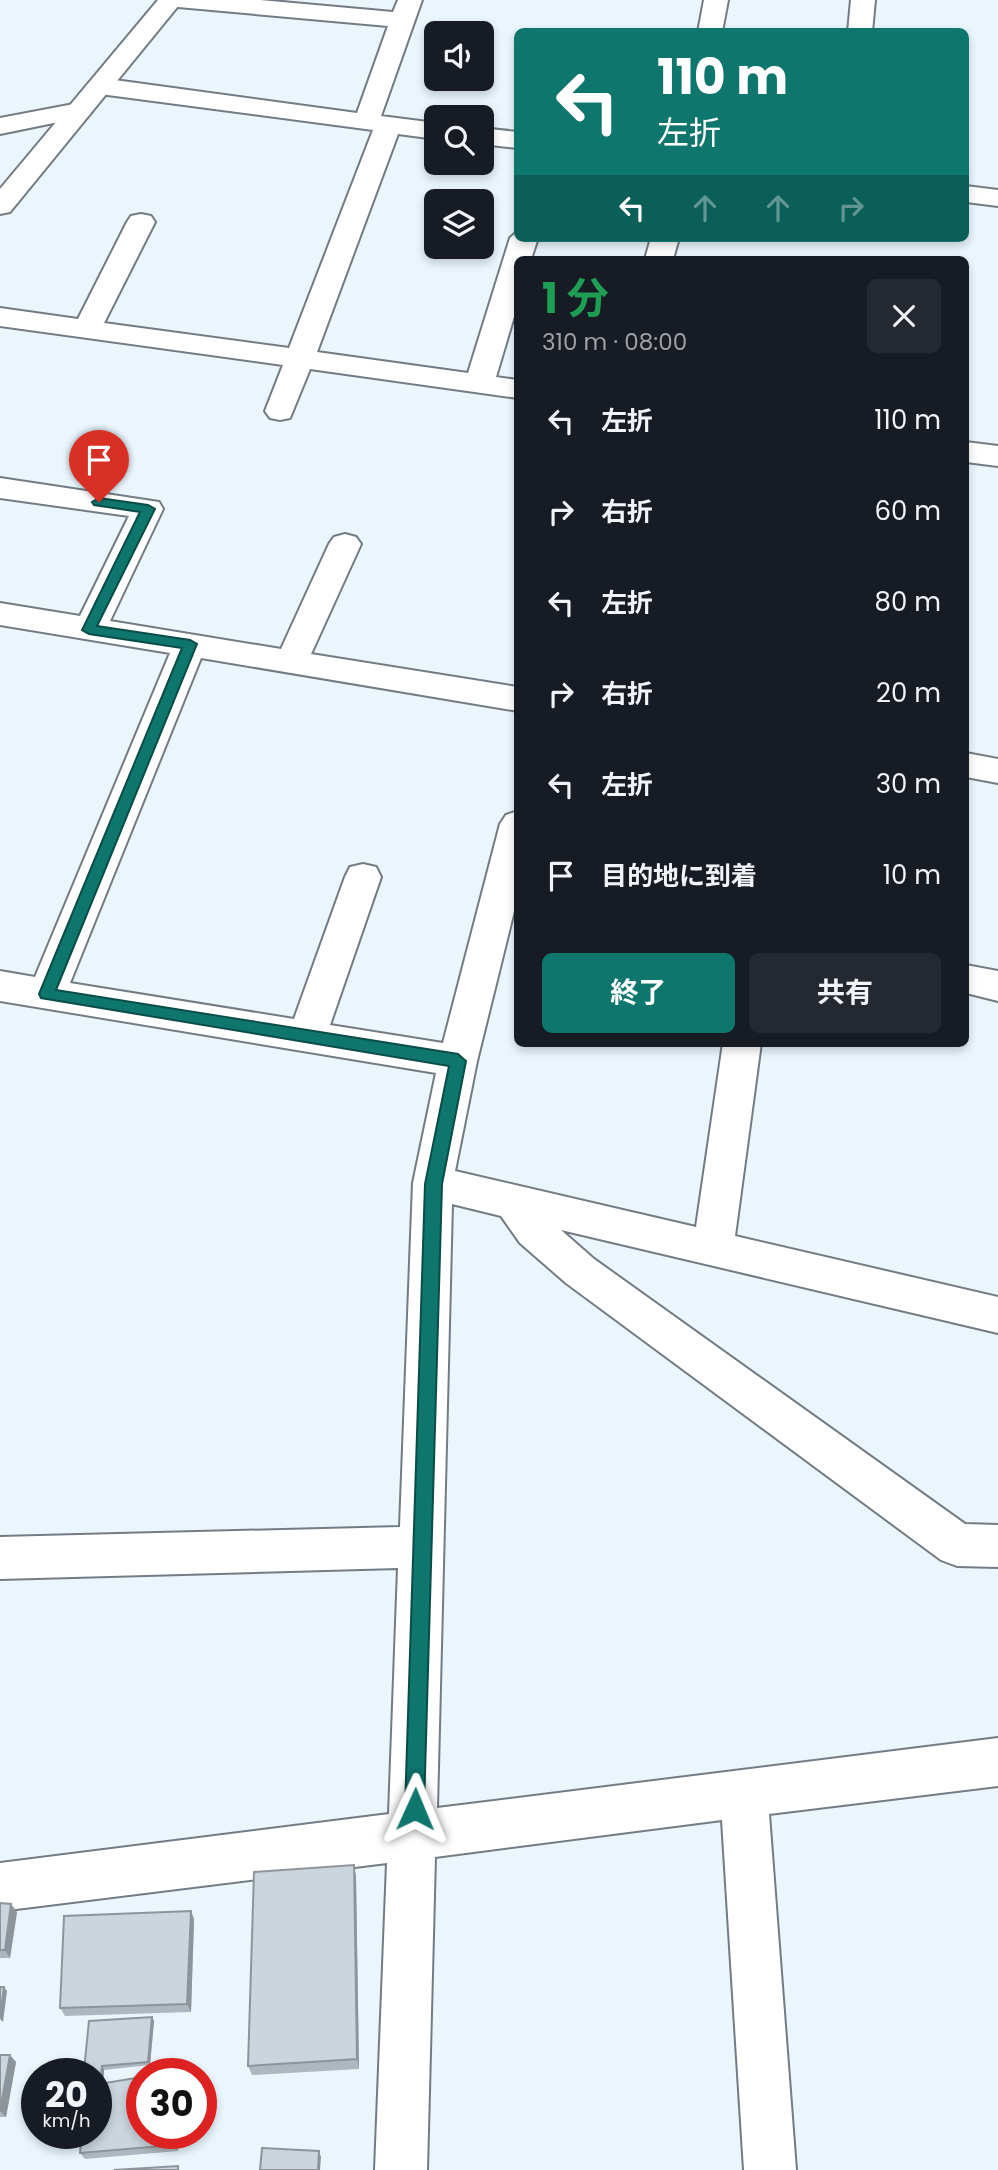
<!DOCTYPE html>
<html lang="ja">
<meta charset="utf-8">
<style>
body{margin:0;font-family:Poppins,"Noto Sans JP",sans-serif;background:#242831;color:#f1f3f6;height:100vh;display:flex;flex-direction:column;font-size:26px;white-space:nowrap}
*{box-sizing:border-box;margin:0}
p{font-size:23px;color:#9ea1a6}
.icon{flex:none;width:38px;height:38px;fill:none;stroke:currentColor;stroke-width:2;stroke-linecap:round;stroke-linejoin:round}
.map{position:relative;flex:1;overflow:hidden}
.side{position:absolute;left:514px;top:256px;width:455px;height:791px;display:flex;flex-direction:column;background:#171b24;border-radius:10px;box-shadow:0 4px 10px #0003}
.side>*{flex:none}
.guide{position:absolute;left:514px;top:28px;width:455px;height:214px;border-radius:10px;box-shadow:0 4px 10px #0003;background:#0f766e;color:#fff;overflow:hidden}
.fabs{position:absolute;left:424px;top:21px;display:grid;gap:14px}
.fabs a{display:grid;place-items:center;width:70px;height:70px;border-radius:10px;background:#171b24;box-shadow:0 4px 10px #0003;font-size:35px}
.speed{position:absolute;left:21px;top:2058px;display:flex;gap:14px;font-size:35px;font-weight:700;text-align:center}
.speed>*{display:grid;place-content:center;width:91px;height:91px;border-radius:50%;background:#171b24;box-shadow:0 4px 10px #0003;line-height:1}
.speed small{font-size:18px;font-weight:400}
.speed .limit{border:10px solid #d22;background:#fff;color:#111}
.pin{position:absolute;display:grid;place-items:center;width:60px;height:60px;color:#fff;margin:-72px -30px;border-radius:50% 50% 50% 0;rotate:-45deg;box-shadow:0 0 7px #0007}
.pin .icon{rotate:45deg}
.me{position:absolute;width:77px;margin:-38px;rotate:1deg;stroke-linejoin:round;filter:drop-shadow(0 0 5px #0008)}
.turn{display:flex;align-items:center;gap:24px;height:147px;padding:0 28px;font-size:32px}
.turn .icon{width:91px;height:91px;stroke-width:2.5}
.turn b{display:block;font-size:49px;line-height:60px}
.lanes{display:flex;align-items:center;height:66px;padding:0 28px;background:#0003;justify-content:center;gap:35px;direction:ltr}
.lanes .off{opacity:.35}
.round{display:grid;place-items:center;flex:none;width:74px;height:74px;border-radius:10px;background:#242831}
.overview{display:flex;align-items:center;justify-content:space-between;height:119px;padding:0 28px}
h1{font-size:42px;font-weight:700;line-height:52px;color:#1e9e55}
.primary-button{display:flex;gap:14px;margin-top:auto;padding:14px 28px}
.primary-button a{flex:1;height:80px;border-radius:10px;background:#0f766e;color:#fff;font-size:28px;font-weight:700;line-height:80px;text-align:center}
.primary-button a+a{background:#242831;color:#f1f3f6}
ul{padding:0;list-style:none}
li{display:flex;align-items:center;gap:21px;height:91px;padding:0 28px}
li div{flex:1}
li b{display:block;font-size:26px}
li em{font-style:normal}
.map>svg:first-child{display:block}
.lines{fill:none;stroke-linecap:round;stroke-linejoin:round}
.minor-casing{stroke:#737c84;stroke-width:4}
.tertiary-casing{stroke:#737c84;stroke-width:4}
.minor{fill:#fff;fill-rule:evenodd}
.tertiary{fill:#fff;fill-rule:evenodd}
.wall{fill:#aeb7be}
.shaded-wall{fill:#8d959b}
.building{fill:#cad5dd;stroke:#8d959b;stroke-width:2}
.route{fill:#0f766e;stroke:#0a4d48;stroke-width:2}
</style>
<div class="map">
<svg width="998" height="2170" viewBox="0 0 998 2170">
<rect width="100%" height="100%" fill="#eaf5fd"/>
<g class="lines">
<g class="minor-casing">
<path id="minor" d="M166 0H260L393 12 398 0H422L381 116 436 123V139L398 134 317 352 468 373 510 238 518 231V238H538L531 259H518V303L496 377 518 380V398L310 369 290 418 280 420 270 418 265 411 283 365 0 326V308L78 319 127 222 131 216 141 214 151 216 155 222 104 323 289 348 373 130 100 94 91 91 87 86 91 81 100 78 357 113 388 26 178 7 169 5Z
M704 0H728L722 32H698Z
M851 0H875L872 32H848Z
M79 103 88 106 92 111 88 116 0 134V118Z
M481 128 518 132V148L481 144Z
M966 186 998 190V206L966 202Z
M651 238H679L673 259H645Z
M966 442 998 446V466L966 462Z
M0 478 159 502 163 509 110 621 281 649 329 544 334 537 345 534 356 537 361 544 311 654 518 687V711L201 658 70 983 294 1019 345 877 350 867 363 864 376 867 381 877 330 1025 443 1043 500 824 506 815 518 811V895L477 1061 455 1171 696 1227 723 1043H761L735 1236 998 1297V1333L561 1230 594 1259 965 1524 998 1525V1567L957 1566 941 1560 566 1283 520 1243 501 1216 452 1204 437 1808 998 1738V1786L769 1814 796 2170H744L722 1820 435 1857 427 2170H375L387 1863 0 1911V1863L389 1814 398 1568 0 1579V1537L400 1527 413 1183 436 1073 0 1001V971L35 977 170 653 0 625V603L80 616 129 516 0 498Z
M966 753 998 759V783L966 777Z
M966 965 998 971V1001L966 993Z"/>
</g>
<g class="tertiary-casing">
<path id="tertiary" d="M158 0H183L10 212 0 214V189Z"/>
</g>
<use href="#minor" class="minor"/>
<use href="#tertiary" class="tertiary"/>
</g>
<path class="wall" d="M354 1865 356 1877 359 2069 252 2075 248 2066Z
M0 1903 17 1912 10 1958H0Z
M194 1919 191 2012 65 2016 60 2008Z
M152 2017 154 2021 150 2065 104 2070 102 2099H96V2074L84 2070Z
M0 2055 16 2062 6 2117H0Z
M179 2133 178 2151 85 2159 80 2153Z"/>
<path class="shaded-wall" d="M354 1865 356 1877 359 2069 357 2059Z
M11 1904 17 1912 10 1958 5 1950Z
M191 1911 194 1919 191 2012 187 2004Z
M4 1987 7 1991 3 2022 0 2019Z
M152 2017 154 2021 150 2065 148 2062Z
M10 2055 16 2062 6 2117 0 2111Z
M102 2066 104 2070 102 2099 99 2095Z
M175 2133H179L178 2151 174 2145Z
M319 2151 321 2157 320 2170H318Z"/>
<path class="building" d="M354 1865 357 2059 248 2066 254 1872Z
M0 1903 11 1904 5 1950H0Z
M191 1911 187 2004 60 2008 64 1916Z
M0 1987H4L0 2017Z
M152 2017 148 2062 102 2066 99 2095 96 2096V2074H71V2068L84 2070 89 2021Z
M0 2055H10L0 2111Z
M185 2071V2074H165Z
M142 2077V2133H175L174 2145 80 2153 82 2133H96V2102L108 2101 105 2083Z
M262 2148 319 2151 318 2170H260Z
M178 2166V2170H114Z"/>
<path class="route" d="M99 498 148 505 155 509 97 626 190 640 197 644 56 990 458 1054 466 1061 442 1184 424 1809 422 1816 415 1819 408 1816 405 1809 425 1184 449 1066 41 998 39 994 182 648 89 634 82 630 140 512 94 505 92 502Z"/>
</svg>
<div class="fabs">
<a><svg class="icon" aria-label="sound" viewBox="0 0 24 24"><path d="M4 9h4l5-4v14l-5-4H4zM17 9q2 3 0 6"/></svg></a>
<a><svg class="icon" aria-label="search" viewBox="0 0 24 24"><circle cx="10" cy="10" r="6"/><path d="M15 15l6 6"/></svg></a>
<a><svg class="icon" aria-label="layers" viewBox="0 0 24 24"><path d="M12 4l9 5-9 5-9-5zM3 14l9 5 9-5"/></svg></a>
</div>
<div class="speed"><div>20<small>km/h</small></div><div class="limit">30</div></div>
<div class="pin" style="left:99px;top:502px;background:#d93025"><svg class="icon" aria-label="arrive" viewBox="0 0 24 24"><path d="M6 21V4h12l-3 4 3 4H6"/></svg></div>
<svg class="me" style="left:415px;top:1809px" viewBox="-20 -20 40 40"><path d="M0-17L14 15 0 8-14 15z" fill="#0f766e" stroke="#fff" stroke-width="4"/></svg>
<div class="guide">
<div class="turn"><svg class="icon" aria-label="left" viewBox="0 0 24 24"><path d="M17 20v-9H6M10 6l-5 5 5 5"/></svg><div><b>110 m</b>左折</div></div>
<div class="lanes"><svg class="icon" aria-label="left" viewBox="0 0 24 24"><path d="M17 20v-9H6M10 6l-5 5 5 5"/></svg><svg class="icon off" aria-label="ahead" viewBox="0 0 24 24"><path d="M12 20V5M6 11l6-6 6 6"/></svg><svg class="icon off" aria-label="ahead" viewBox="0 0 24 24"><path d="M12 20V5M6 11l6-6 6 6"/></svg><svg class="icon off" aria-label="right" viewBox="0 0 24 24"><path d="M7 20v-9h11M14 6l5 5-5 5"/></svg></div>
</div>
<section class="side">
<div class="overview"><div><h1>1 分</h1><p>310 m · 08:00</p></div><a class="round"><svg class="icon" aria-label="close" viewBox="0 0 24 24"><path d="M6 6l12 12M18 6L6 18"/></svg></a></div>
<ul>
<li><svg class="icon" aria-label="left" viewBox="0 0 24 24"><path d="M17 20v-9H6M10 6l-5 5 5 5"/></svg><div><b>左折</b></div><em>110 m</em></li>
<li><svg class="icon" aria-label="right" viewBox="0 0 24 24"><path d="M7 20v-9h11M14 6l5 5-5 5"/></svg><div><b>右折</b></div><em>60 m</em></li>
<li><svg class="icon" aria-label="left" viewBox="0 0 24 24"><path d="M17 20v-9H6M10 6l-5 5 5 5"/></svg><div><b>左折</b></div><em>80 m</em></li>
<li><svg class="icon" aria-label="right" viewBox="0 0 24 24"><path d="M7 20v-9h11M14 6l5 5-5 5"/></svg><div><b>右折</b></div><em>20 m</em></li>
<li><svg class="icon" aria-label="left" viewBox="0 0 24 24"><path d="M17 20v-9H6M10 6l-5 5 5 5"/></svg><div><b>左折</b></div><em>30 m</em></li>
<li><svg class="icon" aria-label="arrive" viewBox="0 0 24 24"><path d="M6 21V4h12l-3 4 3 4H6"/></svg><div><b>目的地に到着</b></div><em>10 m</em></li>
</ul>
<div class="primary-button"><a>終了</a><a>共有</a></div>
</section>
</div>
